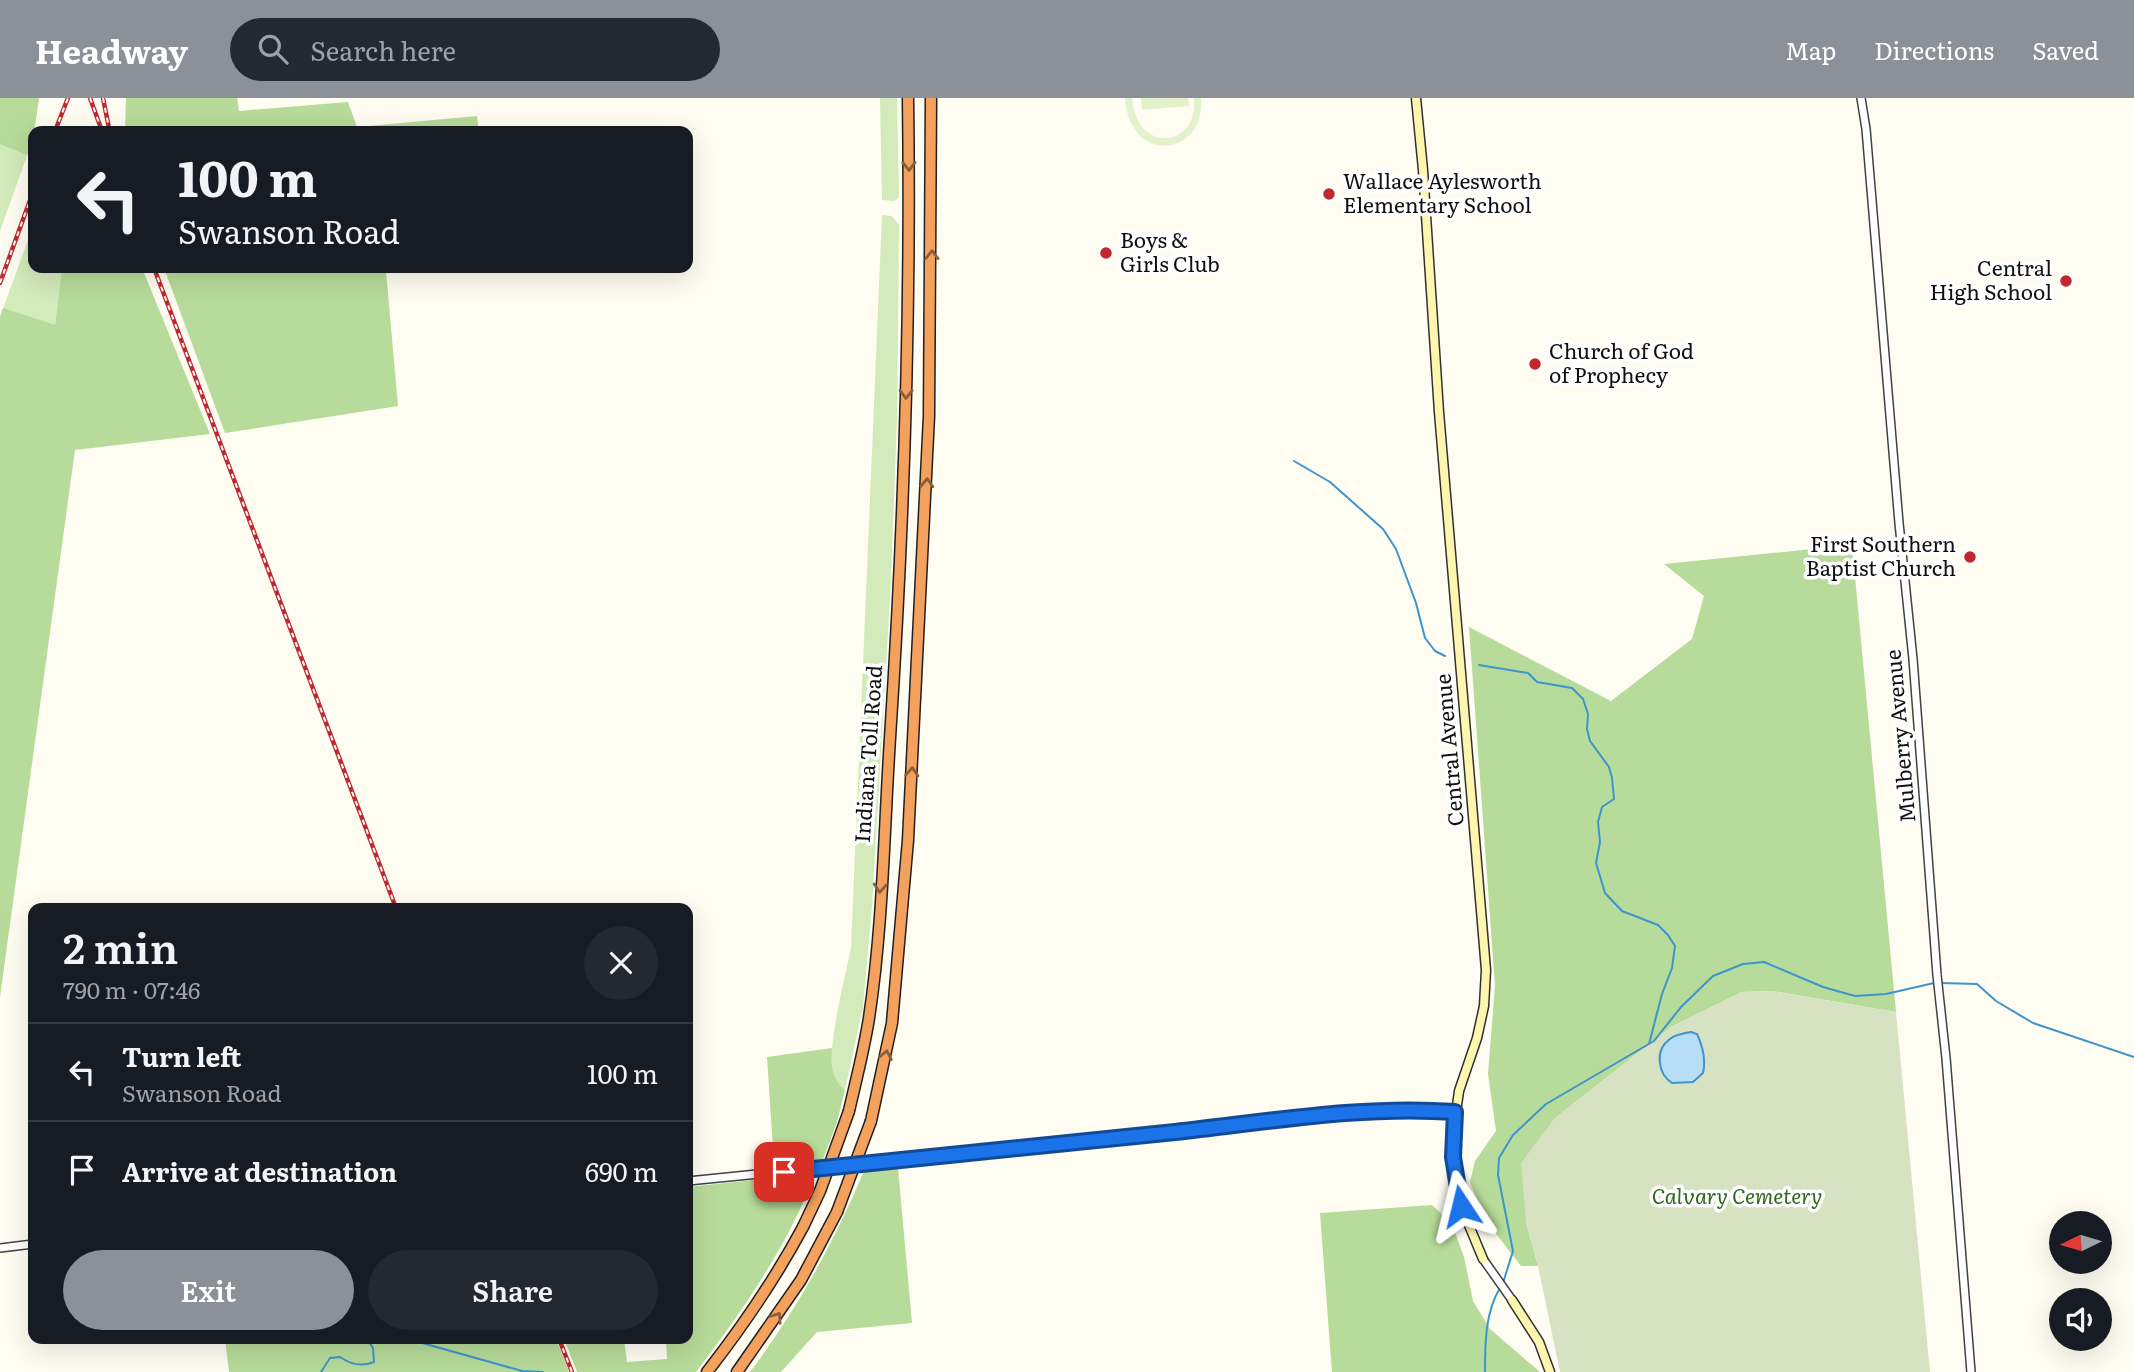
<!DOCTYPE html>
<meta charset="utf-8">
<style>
body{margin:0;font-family:Literata,serif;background:#242831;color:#f1f3f6;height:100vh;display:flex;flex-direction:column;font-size:26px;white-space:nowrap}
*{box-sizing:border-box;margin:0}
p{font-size:23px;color:#9ea1a6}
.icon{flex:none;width:38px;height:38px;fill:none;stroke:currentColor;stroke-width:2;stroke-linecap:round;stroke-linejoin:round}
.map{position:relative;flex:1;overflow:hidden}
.drawer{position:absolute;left:28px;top:805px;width:665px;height:441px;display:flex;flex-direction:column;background:#171b24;border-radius:14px;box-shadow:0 7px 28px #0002}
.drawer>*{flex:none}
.guide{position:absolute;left:28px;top:28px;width:665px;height:147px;border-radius:14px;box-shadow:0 7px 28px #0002;background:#171b24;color:#f1f3f6;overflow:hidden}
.needle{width:46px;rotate:265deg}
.controls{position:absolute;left:2049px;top:1113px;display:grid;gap:14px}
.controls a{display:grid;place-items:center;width:63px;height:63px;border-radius:50%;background:#171b24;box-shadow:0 7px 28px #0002;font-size:35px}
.pin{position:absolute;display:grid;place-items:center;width:60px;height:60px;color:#fff;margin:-30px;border-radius:14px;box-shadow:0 4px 10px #0006}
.me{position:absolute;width:77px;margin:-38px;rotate:350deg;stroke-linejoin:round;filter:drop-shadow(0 0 5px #0008)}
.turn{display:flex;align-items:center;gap:24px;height:147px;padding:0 35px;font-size:32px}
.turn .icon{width:91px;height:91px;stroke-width:2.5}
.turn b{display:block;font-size:49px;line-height:60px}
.round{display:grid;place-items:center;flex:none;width:74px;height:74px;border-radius:37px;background:#242831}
.head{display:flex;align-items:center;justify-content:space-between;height:119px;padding:0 35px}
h1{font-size:42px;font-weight:600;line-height:52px}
.primary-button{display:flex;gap:14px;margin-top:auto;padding:14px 35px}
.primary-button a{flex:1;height:80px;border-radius:42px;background:#8c9099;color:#fff;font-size:28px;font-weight:600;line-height:80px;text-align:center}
.primary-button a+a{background:#242831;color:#f1f3f6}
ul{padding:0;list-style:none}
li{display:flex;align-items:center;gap:21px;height:98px;padding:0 35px;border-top:2px solid #363941}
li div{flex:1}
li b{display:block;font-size:26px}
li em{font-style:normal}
header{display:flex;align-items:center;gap:42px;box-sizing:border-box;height:98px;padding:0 35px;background:#8c9099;color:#fff}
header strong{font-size:33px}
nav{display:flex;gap:38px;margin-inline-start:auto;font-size:24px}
.search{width:490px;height:63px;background:#242831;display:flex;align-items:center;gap:18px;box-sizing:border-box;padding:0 24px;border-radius:38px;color:#9ea1a6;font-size:26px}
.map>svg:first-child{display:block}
.green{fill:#d3eabb}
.forest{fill:#b7db9a}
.cemetery{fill:#d7e2c2}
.pitch{fill:#e4f1cd}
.water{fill:#b7def6;stroke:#3e94cd;stroke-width:2}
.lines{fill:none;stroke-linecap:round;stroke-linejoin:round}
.stream{stroke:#3e94cd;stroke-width:2}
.tertiary-casing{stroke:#424242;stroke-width:10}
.secondary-casing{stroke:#313131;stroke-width:11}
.motorway-casing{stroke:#202020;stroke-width:13}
.tertiary{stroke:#fff;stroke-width:7}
.secondary{stroke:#fef5ae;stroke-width:8}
.motorway{stroke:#f3a15c;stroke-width:10}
.rail-casing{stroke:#c0272e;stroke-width:4.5}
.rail{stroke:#fff;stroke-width:2;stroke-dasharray:5;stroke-linecap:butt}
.motorway-bridge-casing{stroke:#202020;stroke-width:13;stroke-linecap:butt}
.motorway-bridge{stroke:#f3a15c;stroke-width:10}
.oneway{stroke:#8c5f39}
.route-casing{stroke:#114b97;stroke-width:18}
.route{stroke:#1a73e8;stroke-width:12}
.poi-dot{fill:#c0272e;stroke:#fff;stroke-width:2.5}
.labels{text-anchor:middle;stroke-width:7;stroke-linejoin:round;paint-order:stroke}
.poi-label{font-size:21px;fill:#0f0f0f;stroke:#fff;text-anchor:start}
.street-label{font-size:21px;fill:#0f0f0f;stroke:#fff}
.park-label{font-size:21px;font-style:italic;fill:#2e681f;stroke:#fff}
</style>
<header>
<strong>Headway</strong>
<div class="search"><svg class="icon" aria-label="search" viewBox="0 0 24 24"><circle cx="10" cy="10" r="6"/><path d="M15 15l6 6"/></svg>Search here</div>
<nav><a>Map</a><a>Directions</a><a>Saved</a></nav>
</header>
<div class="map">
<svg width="2134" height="1274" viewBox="0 0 2134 1274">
<rect width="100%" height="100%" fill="#fffcf2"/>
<path class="green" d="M0 0H39L33 41 0 133Z
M880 0H897L899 100 894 103 882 102Z
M882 117 892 118 899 127 897 321 891 482 872 808 863 909 845 992C842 989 836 985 834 981 824 960 846 876 851 850Z
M33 128V170H62L39 355 0 219Z"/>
<path class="forest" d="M0 0H39L33 41 27 57 0 46Z
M126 0H237L239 13 348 4 357 29 477 18 479 33H125Z
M62 170H142L210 336 75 352 0 899V219L3 210 55 227Z
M164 170H419L386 173 398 308 225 335Z
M1852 447 1896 914 1772 893 1742 894 1671 929 1554 1021 1526 1124 1538 1168H1521L1486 1123 1470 1084 1475 1063 1496 1033 1488 976 1495 888 1469 529 1611 603 1692 541 1704 498 1664 466Z
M832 950C831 969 831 980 845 992L837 1024 822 1064 774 1067 767 959Z
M898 1070 912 1225 817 1234 781 1274H750C797 1212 834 1144 864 1073Z
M816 1075C786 1150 744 1211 696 1274H577L564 1241H624L627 1264 667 1261 666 1241H688V1089Z
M1432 1107 1452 1126 1464 1159 1473 1203 1490 1231 1540 1274H1332L1320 1115Z
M225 1241H556L569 1274H229Z"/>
<path class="cemetery" d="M1772 893 1896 914 1930 1274H1560L1538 1168 1526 1124 1521 1065 1554 1021 1671 929 1742 894Z"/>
<path class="pitch" d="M1125 0H1132C1137 58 1199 49 1194 0H1201C1206 58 1130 69 1125 0Z
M1141 0H1188L1189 8 1142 12Z"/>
<path class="water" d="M1691 934 1697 936C1703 949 1706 962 1703 975L1693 984 1672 985C1658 976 1654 952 1670 941 1675 937 1684 935 1691 934Z"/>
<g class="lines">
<path class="stream" d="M1294 363 1330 384 1383 431 1396 451 1416 505 1425 540 1435 553 1445 558
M1479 567 1528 575 1537 584 1572 590 1583 601 1588 616 1587 631 1590 643 1609 669 1612 680 1614 701 1602 709 1598 724 1600 744 1596 765 1605 795 1622 813 1658 827 1668 837 1675 848 1672 870 1662 896 1649 946
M1940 885 1977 886 1996 903 2033 925 2134 959
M1503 1185 1513 1153 1498 1077 1499 1060 1513 1037 1546 1006 1654 943 1681 909 1713 878 1743 866 1764 864 1823 889 1855 898 1886 896 1934 885
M408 1241 522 1273 543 1274
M321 1274 330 1260 340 1259C350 1266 362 1269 374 1264L373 1250 367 1241
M1485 1274C1485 1247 1485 1214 1500 1190"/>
<g class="tertiary-casing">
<path id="tertiary" d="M1861 0 1866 31 1899 425 1913 561 1937 877 1946 960 1971 1274
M688 1083C837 1067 988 1054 1137 1038 1240 1027 1351 1006 1455 1014
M0 1150 33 1146
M1483 1161 1512 1202"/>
</g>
<g class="secondary-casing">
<path id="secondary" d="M1416 0 1423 72 1439 314 1486 872 1484 908 1477 940 1459 993 1453 1036V1059L1461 1108 1483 1161
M1512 1202 1539 1244 1550 1274"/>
</g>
<g class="motorway-casing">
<path id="motorway" d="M849 1013C856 982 864 952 869 920 883 828 884 733 890 640 904 427 911 214 908 0
M871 1023 892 925 908 742 929 318 931 0
M707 1274C743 1228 775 1181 803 1129
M737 1274 801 1182 837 1114"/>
</g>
<use href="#tertiary" class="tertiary"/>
<use href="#secondary" class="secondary"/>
<use href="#motorway" class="motorway"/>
<g class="rail-casing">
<path id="rail" d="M90 0 102 33
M103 0 109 30
M55 33 68 0
M154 170 396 810
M0 185 33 94
M559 1241 572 1274"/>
</g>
<use href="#rail" class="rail"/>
<g class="motorway-bridge-casing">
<path id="motorway-bridge" d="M837 1114 871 1023
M803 1129 820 1093 849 1013"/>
</g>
<use href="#motorway-bridge" class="motorway-bridge"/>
</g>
<defs><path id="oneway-chevron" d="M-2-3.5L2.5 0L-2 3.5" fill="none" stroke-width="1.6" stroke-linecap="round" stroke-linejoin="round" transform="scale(1.75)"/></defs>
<g class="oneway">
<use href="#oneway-chevron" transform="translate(909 68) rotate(89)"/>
<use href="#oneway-chevron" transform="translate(932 157) rotate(-89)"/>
<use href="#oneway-chevron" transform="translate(906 296) rotate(91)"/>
<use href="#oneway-chevron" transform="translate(927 385) rotate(-88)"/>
<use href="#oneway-chevron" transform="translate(912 674) rotate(-87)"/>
<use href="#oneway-chevron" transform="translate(880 790) rotate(94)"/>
<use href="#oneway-chevron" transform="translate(886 957) rotate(-79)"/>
<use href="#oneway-chevron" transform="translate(777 1219) rotate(-56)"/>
</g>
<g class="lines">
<g class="route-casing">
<path id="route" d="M784 1074C914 1061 1044 1048 1175 1034 1267 1024 1362 1007 1455 1014L1453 1059 1461 1108"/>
</g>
<use href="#route" class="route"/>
</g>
<g class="poi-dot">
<circle cx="1329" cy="96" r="7"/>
<circle cx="1106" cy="155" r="7"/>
<circle cx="2066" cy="183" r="7"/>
<circle cx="1535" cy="266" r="7"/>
<circle cx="1970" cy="459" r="7"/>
</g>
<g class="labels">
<g class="poi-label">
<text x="1343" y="91">Wallace Aylesworth<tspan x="1343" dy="24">Elementary School</tspan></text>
<text x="1120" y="150">Boys &amp;<tspan x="1120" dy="24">Girls Club</tspan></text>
<text x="2052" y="178" text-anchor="end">Central<tspan x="2052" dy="24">High School</tspan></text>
<text x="1549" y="261">Church of God<tspan x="1549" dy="24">of Prophecy</tspan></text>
<text x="1956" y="454" text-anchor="end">First Southern<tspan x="1956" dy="24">Baptist Church</tspan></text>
</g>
<g class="street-label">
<text transform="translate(1901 638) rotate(-95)" y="7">Mulberry Avenue</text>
<text transform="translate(1450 652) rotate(-95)" y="7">Central Avenue</text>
<text transform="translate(869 656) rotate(-86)" y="7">Indiana Toll Road</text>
</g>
<g class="park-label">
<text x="1737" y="1106">Calvary Cemetery</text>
</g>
</g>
</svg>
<div class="controls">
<a><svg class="needle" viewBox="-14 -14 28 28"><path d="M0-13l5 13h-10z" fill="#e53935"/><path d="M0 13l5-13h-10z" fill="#9ea1a6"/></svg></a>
<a><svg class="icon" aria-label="sound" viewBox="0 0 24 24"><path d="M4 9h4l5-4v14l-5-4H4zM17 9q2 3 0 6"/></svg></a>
</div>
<div class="pin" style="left:784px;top:1074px;background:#d93025"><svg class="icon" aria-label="arrive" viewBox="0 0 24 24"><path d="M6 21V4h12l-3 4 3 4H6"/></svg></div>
<svg class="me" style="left:1461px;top:1108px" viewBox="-20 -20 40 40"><path d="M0-17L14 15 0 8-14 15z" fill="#1a73e8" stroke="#fff" stroke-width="4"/></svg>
<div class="guide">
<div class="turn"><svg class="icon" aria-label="left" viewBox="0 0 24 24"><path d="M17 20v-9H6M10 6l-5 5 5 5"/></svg><div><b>100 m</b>Swanson Road</div></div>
</div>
<section class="drawer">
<div class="head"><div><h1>2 min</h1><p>790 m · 07:46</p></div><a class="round"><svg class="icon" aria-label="close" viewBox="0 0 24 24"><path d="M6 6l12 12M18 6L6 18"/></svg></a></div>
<ul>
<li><svg class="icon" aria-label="left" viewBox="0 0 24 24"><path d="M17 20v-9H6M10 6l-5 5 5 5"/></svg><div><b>Turn left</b><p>Swanson Road</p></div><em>100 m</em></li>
<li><svg class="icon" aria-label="arrive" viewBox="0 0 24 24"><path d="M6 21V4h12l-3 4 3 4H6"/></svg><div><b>Arrive at destination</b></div><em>690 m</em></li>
</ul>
<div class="primary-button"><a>Exit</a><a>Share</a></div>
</section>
</div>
